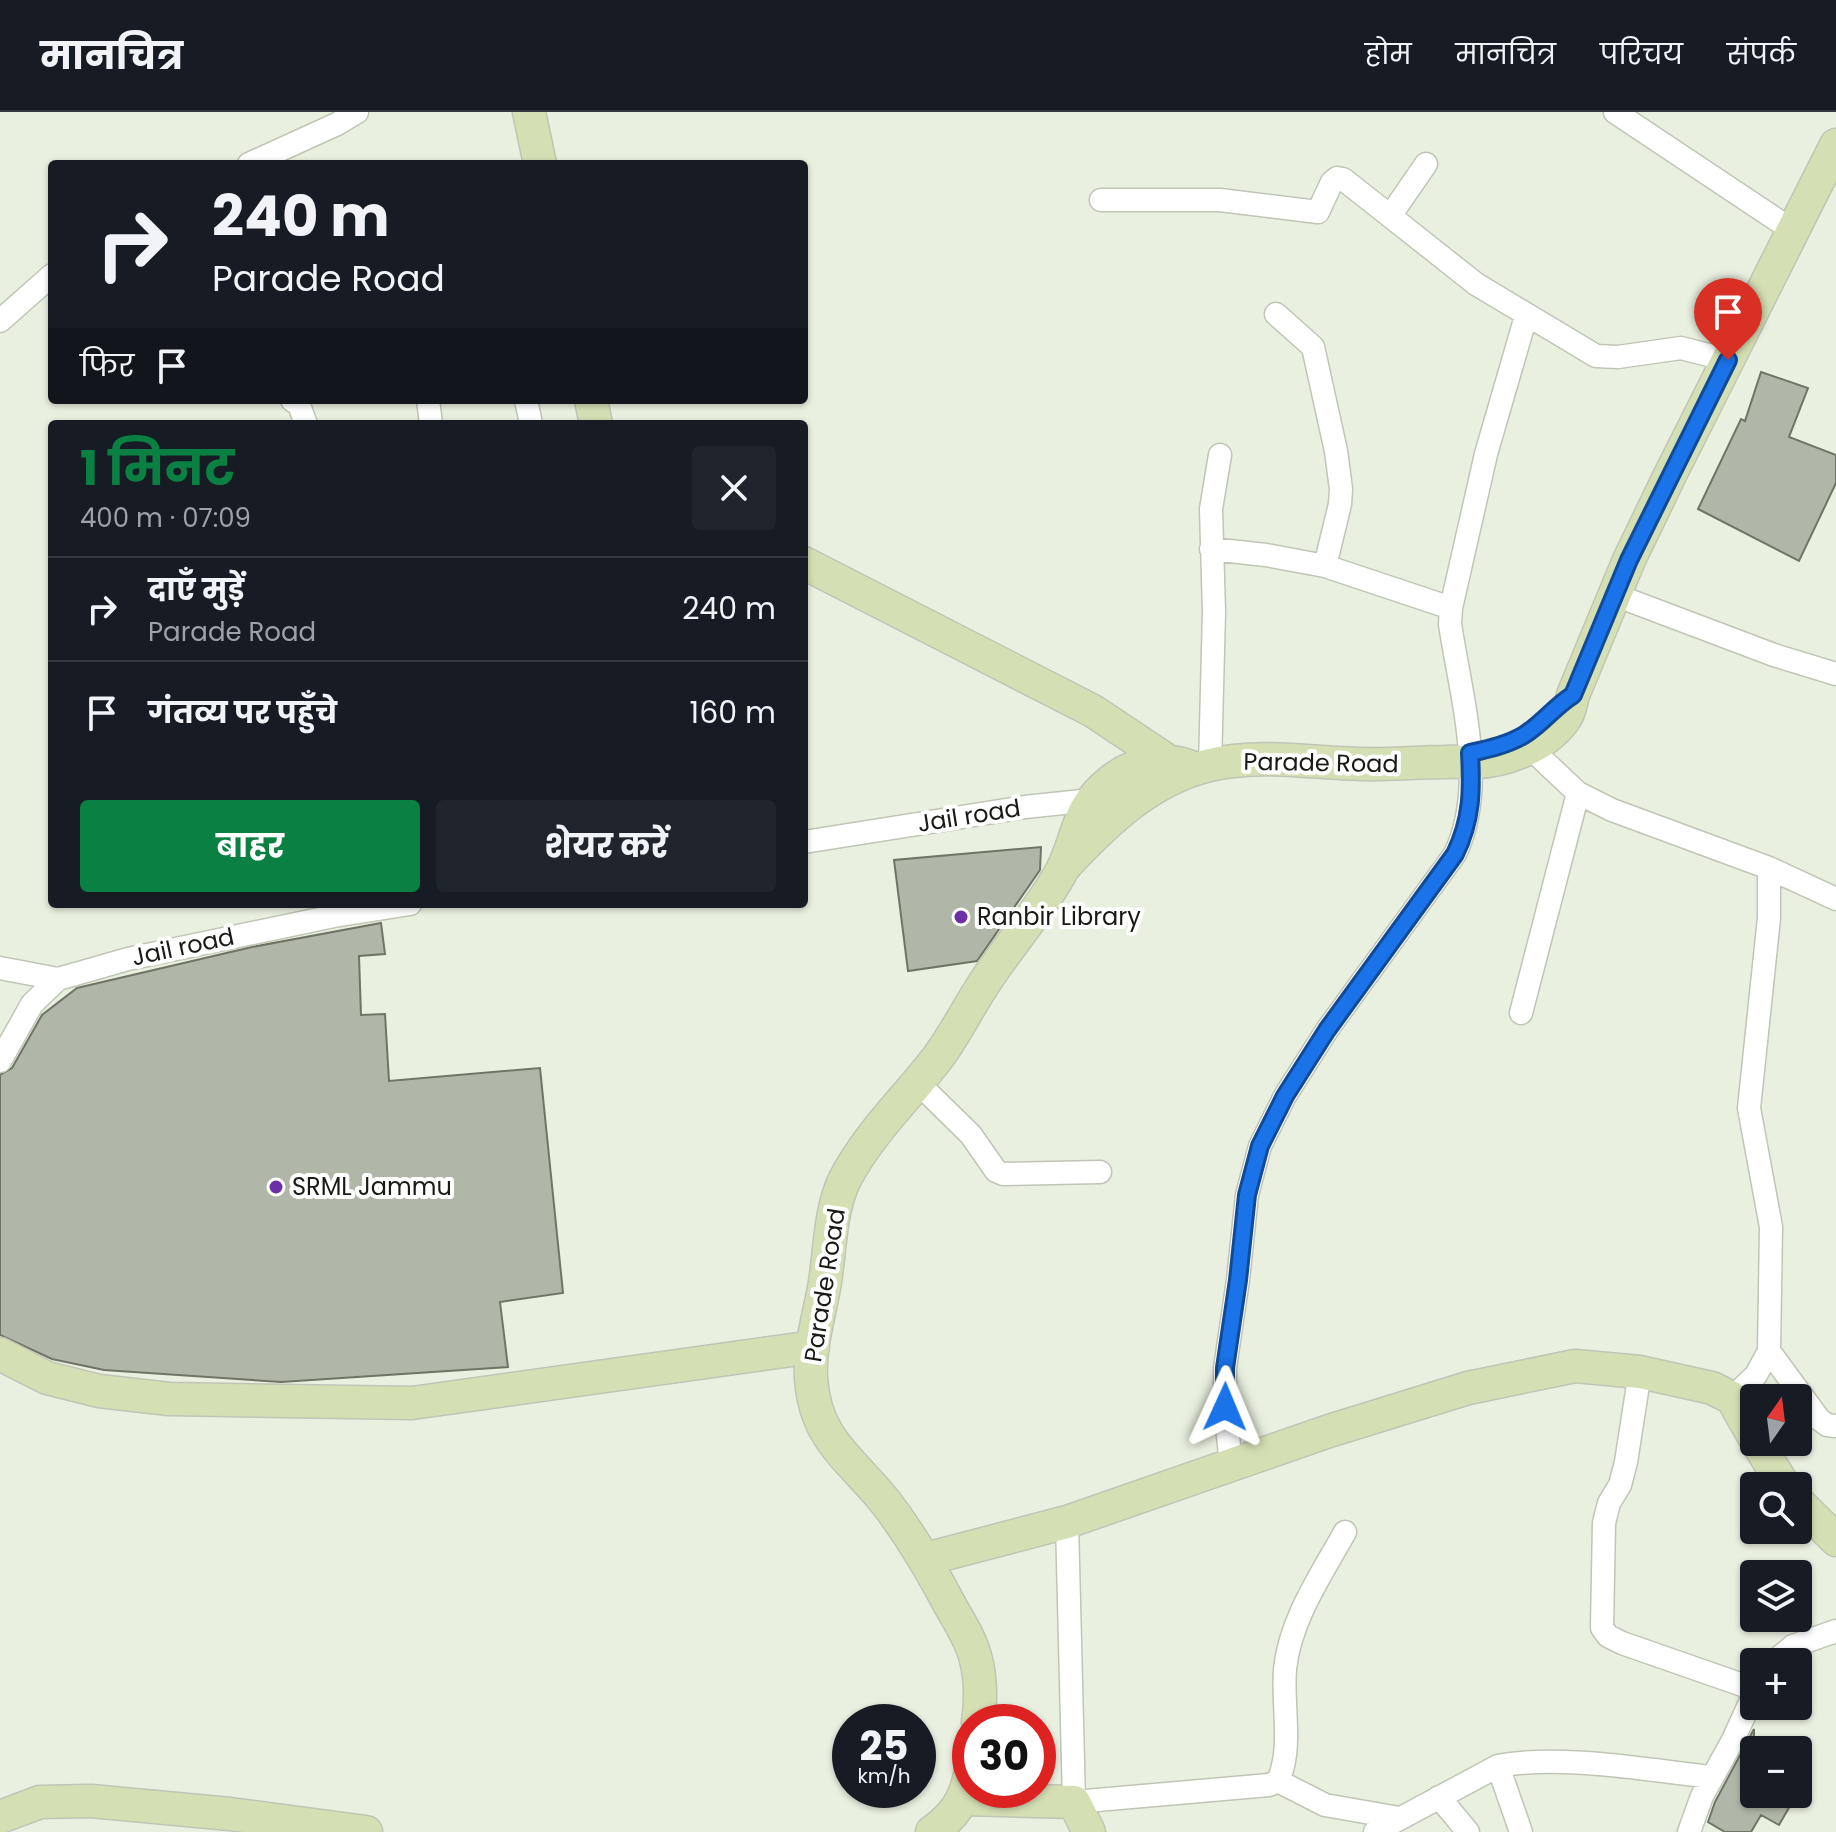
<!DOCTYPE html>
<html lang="hi">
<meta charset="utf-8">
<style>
body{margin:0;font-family:Poppins,"Noto Sans Devanagari",sans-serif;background:#20242c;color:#f1f3f6;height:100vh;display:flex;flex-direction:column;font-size:30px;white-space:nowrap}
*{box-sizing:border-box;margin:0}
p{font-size:26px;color:#9ea1a6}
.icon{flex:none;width:44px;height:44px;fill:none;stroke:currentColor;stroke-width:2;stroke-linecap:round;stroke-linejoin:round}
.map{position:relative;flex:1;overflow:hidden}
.drawer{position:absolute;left:48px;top:308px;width:760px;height:488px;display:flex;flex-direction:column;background:#171b24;border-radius:8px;box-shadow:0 2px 6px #0004}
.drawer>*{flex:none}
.guide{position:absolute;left:48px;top:48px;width:760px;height:244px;border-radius:8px;box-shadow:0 2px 6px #0004;background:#171b24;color:#f1f3f6;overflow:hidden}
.needle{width:52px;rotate:14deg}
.buttons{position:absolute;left:1740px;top:1272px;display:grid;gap:16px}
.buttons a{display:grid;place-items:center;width:72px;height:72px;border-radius:8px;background:#171b24;box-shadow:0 2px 6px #0004;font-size:40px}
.speed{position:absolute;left:832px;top:1592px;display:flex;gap:16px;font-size:40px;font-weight:700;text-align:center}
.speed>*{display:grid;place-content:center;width:104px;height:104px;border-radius:50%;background:#171b24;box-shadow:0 2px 6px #0004;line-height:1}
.speed small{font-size:20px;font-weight:400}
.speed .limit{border:12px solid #d22;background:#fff;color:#111}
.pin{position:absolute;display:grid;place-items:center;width:68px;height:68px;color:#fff;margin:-82px -34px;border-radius:50% 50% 50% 0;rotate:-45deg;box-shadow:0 0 8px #0007}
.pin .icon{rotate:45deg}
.me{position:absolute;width:88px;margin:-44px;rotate:1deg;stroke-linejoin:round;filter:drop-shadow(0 0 6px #0008)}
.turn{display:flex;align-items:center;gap:28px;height:168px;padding:0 32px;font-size:36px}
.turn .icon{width:104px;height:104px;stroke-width:2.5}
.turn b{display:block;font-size:56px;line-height:68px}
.then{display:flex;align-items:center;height:76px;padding:0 32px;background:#0003;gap:16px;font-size:30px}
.round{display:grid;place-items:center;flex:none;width:84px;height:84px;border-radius:8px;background:#20242c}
.overview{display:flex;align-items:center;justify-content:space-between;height:136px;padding:0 32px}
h1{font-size:48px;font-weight:700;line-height:60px;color:#0b8043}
.primary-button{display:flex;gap:16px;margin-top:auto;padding:16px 32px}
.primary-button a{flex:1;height:92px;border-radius:8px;background:#0b8043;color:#fff;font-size:32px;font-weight:700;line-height:92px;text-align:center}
.primary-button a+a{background:#20242c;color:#f1f3f6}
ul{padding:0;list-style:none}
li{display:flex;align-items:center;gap:24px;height:104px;padding:0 32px;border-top:2px solid #363941}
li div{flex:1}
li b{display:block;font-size:30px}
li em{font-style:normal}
header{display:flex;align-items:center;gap:48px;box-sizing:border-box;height:112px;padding:0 40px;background:#171b24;border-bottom:2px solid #363941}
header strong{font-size:38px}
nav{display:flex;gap:44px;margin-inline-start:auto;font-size:28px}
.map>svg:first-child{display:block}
.building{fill:#b1b7a8;stroke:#6f7466;stroke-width:2}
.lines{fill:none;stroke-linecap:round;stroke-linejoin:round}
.street-casing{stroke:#c0c5b6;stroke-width:25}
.secondary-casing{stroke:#c0c5b6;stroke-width:35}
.street{stroke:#fff;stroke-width:22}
.secondary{stroke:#d5dfb4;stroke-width:32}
.route-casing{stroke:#114b97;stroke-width:20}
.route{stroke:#1a73e8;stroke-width:14}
.poi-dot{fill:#6d2fa5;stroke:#fff;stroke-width:3}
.labels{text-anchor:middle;stroke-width:8;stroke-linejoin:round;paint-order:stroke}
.street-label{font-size:24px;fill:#181a15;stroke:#fff}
.poi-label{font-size:24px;fill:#181a15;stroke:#fff;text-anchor:start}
</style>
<header>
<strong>मानचित्र</strong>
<nav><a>होम</a><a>मानचित्र</a><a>परिचय</a><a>संपर्क</a></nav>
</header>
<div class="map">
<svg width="1836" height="1720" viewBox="0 0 1836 1720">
<rect width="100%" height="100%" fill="#eaf0e0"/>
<path class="building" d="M1761 260 1808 276 1789 325 1836 343V371L1799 449 1698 397 1741 307 1745 309Z
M1041 735 1040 758 977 849 908 859 894 748Z
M381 811 385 842 359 844 361 903 385 902 389 969 540 956 563 1181 500 1190 508 1255 281 1270 104 1258 52 1247 0 1223V963L12 956 42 903 77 876 252 835Z
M1754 1617V1682H1797L1779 1713 1761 1703 1751 1720H1725L1708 1710 1715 1690Z"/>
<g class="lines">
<g class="street-casing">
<path id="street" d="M1615 0 1792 118
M249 52 337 12 357 0
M1426 52 1390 104 1476 172 1596 244 1618 245 1681 236 1728 248
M1101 88H1220L1318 100 1332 70 1337 66 1343 67 1390 104
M1276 202 1313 235 1336 339 1341 377 1340 392 1325 454
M0 209 52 163
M292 288 299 293 306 312
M428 288 431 312
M526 288 531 312
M1211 437 1266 443 1325 454 1451 496
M1615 483 1774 543 1836 562
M1529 635 1578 681 1612 698 1769 756 1836 787
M1210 653 1214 500 1211 397 1220 343
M804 730 1025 695 1101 687
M0 856 58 867
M1521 901 1578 681
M0 949 32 892 58 867 128 847 334 804 410 792
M917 970 971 1023 996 1059 1003 1062 1100 1060
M1769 1239 1819 1307 1827 1313 1836 1314
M1640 1260 1626 1350 1620 1373 1609 1391 1604 1411 1602 1516 1608 1524 1622 1531 1754 1577
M1732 1286 1756 1263 1769 1239 1771 1115 1749 996 1769 806V756
M1231 1353 1225 1295V1256L1238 1168 1247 1083 1260 1034 1285 984 1327 918 1455 742C1488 673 1461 585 1450 512L1451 496 1486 342 1526 204
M1067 1410 1074 1690 1269 1673 1278 1669C1293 1636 1282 1593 1285 1557 1290 1508 1321 1463 1345 1420
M1774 1550 1793 1534 1836 1519
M1498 1654 1521 1720
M1278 1669 1325 1693 1399 1706
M1439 1685 1468 1720
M1375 1720 1498 1654C1559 1642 1648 1658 1711 1665
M1689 1720 1702 1684 1733 1628 1754 1582"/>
</g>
<g class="secondary-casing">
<path id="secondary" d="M529 0 540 52
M591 288 596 312
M804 451 1093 599 1168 649
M1063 756C1104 712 1149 667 1210 653 1258 641 1312 651 1361 652 1389 653 1417 650 1446 650 1456 649 1466 651 1476 650 1507 649 1548 633 1566 605 1570 599 1571 590 1573 583L1629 448 1669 365 1836 33
M0 1242 47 1266 99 1279 169 1287 412 1291 813 1235
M1757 1330 1784 1374
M1798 1390 1836 1428
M926 1447 1067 1410 1329 1319 1468 1276 1575 1254 1640 1260 1712 1276 1732 1286 1754 1325
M978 1610C981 1589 981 1565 975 1544 970 1526 960 1511 951 1495 932 1459 912 1425 887 1392 852 1347 815 1329 811 1266 809 1234 820 1201 825 1170 830 1138 830 1099 844 1069 868 1022 907 986 939 944 957 919 970 892 987 867 1011 831 1039 799 1060 762 1080 726 1074 698 1111 669 1137 648 1167 644 1196 657
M964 1687 1074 1690 1089 1720
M0 1705 40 1690 91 1689 230 1702 366 1720
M932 1720C954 1704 964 1690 970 1663"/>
</g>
<use href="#street" class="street"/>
<use href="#secondary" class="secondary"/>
</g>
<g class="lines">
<g class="route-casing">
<path id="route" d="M1225 1295V1256L1238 1168 1247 1083 1260 1034 1285 984 1327 918 1455 742C1472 707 1472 678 1470 641 1488 637 1507 633 1524 623 1542 612 1555 594 1573 583L1629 448 1728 248"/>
</g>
<use href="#route" class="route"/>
</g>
<g class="poi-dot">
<circle cx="961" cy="805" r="8"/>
<circle cx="276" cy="1075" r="8"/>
</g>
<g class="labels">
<g class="street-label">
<text transform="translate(1321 651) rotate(1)" y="8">Parade Road</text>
<text transform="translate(969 704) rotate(-9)" y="8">Jail road</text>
<text transform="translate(183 835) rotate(-12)" y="8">Jail road</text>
<text transform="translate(825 1173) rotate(-81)" y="8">Parade Road</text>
</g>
<g class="poi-label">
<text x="977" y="813">Ranbir Library</text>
<text x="292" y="1083">SRML Jammu</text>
</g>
</g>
</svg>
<div class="buttons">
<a><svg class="needle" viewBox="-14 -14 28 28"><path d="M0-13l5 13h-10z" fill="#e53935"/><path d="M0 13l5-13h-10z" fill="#9ea1a6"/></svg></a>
<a><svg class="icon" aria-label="search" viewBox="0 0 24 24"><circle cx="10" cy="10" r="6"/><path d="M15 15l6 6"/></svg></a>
<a><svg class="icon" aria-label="layers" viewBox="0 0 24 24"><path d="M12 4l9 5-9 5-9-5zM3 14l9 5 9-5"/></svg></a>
<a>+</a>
<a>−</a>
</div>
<div class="speed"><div>25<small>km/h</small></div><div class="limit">30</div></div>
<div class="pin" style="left:1728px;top:248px;background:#d93025"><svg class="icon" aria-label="arrive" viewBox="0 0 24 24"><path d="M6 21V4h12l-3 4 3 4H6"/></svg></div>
<svg class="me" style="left:1225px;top:1295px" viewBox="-20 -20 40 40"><path d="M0-17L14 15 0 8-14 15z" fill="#1a73e8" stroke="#fff" stroke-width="4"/></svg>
<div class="guide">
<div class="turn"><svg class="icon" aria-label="right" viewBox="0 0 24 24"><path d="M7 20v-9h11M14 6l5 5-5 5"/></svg><div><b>240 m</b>Parade Road</div></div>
<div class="then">फिर<svg class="icon" aria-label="arrive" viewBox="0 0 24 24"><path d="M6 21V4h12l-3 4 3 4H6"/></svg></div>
</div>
<section class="drawer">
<div class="overview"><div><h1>1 मिनट</h1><p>400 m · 07:09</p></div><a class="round"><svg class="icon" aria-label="close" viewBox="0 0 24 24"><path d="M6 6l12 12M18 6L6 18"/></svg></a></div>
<ul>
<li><svg class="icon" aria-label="right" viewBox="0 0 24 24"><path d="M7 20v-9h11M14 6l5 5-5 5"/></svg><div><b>दाएँ मुड़ें</b><p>Parade Road</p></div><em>240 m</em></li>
<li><svg class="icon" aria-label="arrive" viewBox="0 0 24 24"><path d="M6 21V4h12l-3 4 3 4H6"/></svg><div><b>गंतव्य पर पहुँचे</b></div><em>160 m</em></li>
</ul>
<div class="primary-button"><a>बाहर</a><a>शेयर करें</a></div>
</section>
</div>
